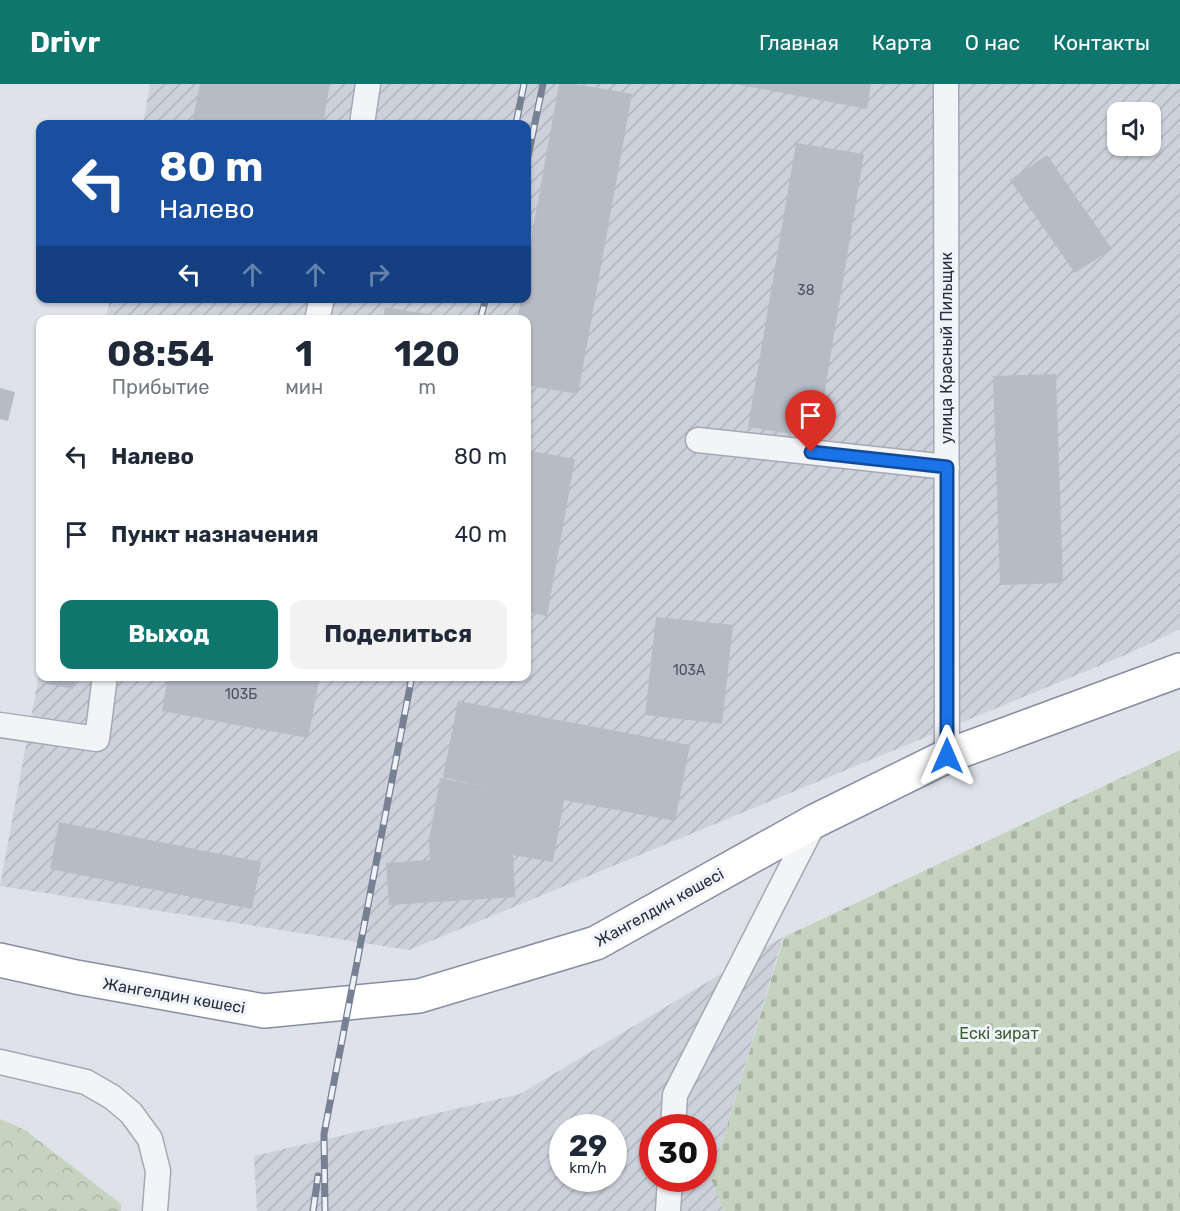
<!DOCTYPE html>
<html lang="ru">
<meta charset="utf-8">
<style>
body{margin:0;font-family:Rubik,sans-serif;background:#f2f2f3;color:#1f2937;height:100vh;display:flex;flex-direction:column;font-size:22px;white-space:nowrap}
*{box-sizing:border-box;margin:0}
p{font-size:20px;color:#747a83}
.icon{flex:none;width:33px;height:33px;fill:none;stroke:currentColor;stroke-width:2;stroke-linecap:round;stroke-linejoin:round}
.map{position:relative;flex:1;overflow:hidden}
.drawer{position:absolute;left:36px;top:231px;width:495px;height:366px;display:flex;flex-direction:column;background:#fff;border-radius:12px;box-shadow:0 2px 4px #0004}
.drawer>*{flex:none}
.hud{position:absolute;left:36px;top:36px;width:495px;height:183px;border-radius:12px;box-shadow:0 2px 4px #0004;background:#1a4fa0;color:#fff;overflow:hidden}
.controls{position:absolute;left:1107px;top:18px;display:grid;gap:12px}
.controls a{display:grid;place-items:center;width:54px;height:54px;border-radius:12px;background:#fff;box-shadow:0 2px 4px #0004;font-size:30px}
.speed{position:absolute;left:549px;top:1030px;display:flex;gap:12px;font-size:30px;font-weight:700;text-align:center}
.speed>*{display:grid;place-content:center;width:78px;height:78px;border-radius:50%;background:#fff;box-shadow:0 2px 4px #0004;line-height:1}
.speed small{font-size:15px;font-weight:400}
.speed .limit{border:9px solid #d22;background:#fff;color:#111}
.pin{position:absolute;display:grid;place-items:center;width:51px;height:51px;color:#fff;margin:-62px -26px;border-radius:50% 50% 50% 0;rotate:-45deg;box-shadow:0 0 6px #0007}
.pin .icon{rotate:45deg}
.me{position:absolute;width:66px;margin:-33px;rotate:0deg;stroke-linejoin:round;filter:drop-shadow(0 0 4px #0008)}
.turn{display:flex;align-items:center;gap:21px;height:126px;padding:0 24px;font-size:27px}
.turn .icon{width:78px;height:78px;stroke-width:2.5}
.turn b{display:block;font-size:42px;line-height:51px}
.lanes{display:flex;align-items:center;height:57px;padding:0 24px;background:#0003;justify-content:center;gap:30px;direction:ltr}
.lanes .off{opacity:.35}
.eta{display:flex;justify-content:space-evenly;align-items:center;height:102px;text-align:center}
.eta b{font-size:36px;font-weight:700;line-height:42px}
.cta{display:flex;gap:12px;margin-top:auto;padding:12px 24px}
.cta a{flex:1;height:69px;border-radius:12px;background:#0f766e;color:#fff;font-size:24px;font-weight:700;line-height:69px;text-align:center}
.cta a+a{background:#f2f2f3;color:#1f2937}
ul{padding:0;list-style:none}
li{display:flex;align-items:center;gap:18px;height:78px;padding:0 24px}
li div{flex:1}
li b{display:block;font-size:22px}
li em{font-style:normal}
header{display:flex;align-items:center;gap:36px;box-sizing:border-box;height:84px;padding:0 30px;background:#0f766e;color:#fff}
header strong{font-size:28px}
nav{display:flex;gap:33px;margin-inline-start:auto;font-size:21px}
.map>svg:first-child{display:block}
.industrial{fill:url(#industrial-furrows);fill-rule:evenodd}
.cemetery{fill:url(#cemetery-stones)}
.park{fill:url(#park-crowns)}
.building{fill:#b6bbc6}
.lines{fill:none;stroke-linecap:round;stroke-linejoin:round}
.minor-casing{stroke:#a4a9b3;stroke-width:27}
.highway-casing{stroke:#868fa1;stroke-width:36}
.minor{stroke:#f2f4f7;stroke-width:24}
.highway{stroke:#fff;stroke-width:33}
.rail-casing{stroke:#788194;stroke-width:7}
.rail{stroke:#eff2f7;stroke-width:4.5;stroke-dasharray:14;stroke-linecap:butt}
.route-casing{stroke:#114b97;stroke-width:15}
.route{stroke:#1a73e8;stroke-width:10}
.labels{text-anchor:middle;stroke-width:6;stroke-linejoin:round;paint-order:stroke}
.number-label{font-size:14px;fill:#4b5262}
.street-label{font-size:16px;fill:#272f41;stroke:#eff2f7}
.park-label{font-size:16px;fill:#395e33;stroke:#eff2f7}
</style>
<header>
<strong>Drivr</strong>
<nav><a>Главная</a><a>Карта</a><a>О нас</a><a>Контакты</a></nav>
</header>
<div class="map">
<svg width="1180" height="1127" viewBox="0 0 1180 1127">
<defs>
<pattern id="industrial-furrows" width="10" height="10" patternUnits="userSpaceOnUse" patternTransform="scale(1.5)"><rect width="10" height="10" fill="#cdd1db"/><path d="M-1 1l2-2M0 10L10 0M9 11l2-2" fill="none" stroke="#b0b4bd"/></pattern>
<pattern id="cemetery-stones" width="16" height="16" patternUnits="userSpaceOnUse" patternTransform="scale(1.5)"><rect width="16" height="16" fill="#c4d4c0"/><path d="M2 7V4a2 2 0 0 1 4 0v3zM10 15v-3a2 2 0 0 1 4 0v3z" fill="#a8b6a6"/></pattern>
<pattern id="park-crowns" width="20" height="18" patternUnits="userSpaceOnUse" patternTransform="scale(1.5)"><rect width="20" height="18" fill="#c4d4c0"/><path d="M2 6a3 3 0 1 1 6 0M12 15a3 3 0 1 1 6 0" fill="none" stroke="#a8b6a6"/></pattern>
</defs>
<rect width="100%" height="100%" fill="#dfe2e9"/>
<path class="industrial" d="M150 0H1180V545L1130 569 409 866 0 802 40 585V592H526V236L106 235 110 215 526 214V40H143ZM1118 28H1150V62H1118Z
M783 853 711 1095 724 1127H257L254 1072 520 1010ZM562 1044H614V1095H562ZM652 1044H704V1095H652Z"/>
<path class="cemetery" d="M1180 666V1127H724L711 1095 784 853Z"/>
<path class="park" d="M0 1035 25 1046 121 1120V1127H0Z"/>
<path class="building" d="M200 0H330L323 40H192Z
M559 0H575L632 10 578 310 526 301V236H517L521 214H526V184Z
M735 0H871L867 25Z
M796 59 864 70 817 354 748 343Z
M1047 71 1112 165 1075 189 1010 96Z
M385 223 445 233 444 236H383Z
M1056 290 1063 499 1000 501 993 292Z
M0 304 15 308 8 337 0 335Z
M526 366 575 375 547 532 526 528Z
M656 533 733 541 722 640 645 631Z
M50 592H75L73 605 48 600Z
M168 592H320L308 654 162 627Z
M458 617 690 661 675 737 564 716 553 778 513 771 515 813 389 821 386 779 430 776 429 756 440 694 487 703 443 693Z
M59 738 261 778 252 825 50 785Z"/>
<g class="lines">
<g class="minor-casing">
<path id="minor" d="M946 0 947 672
M362 40 368 0
M317 236 322 214
M698 356 947 383
M0 641 97 655 105 592
M0 978 86 998 112 1013 131 1029 150 1055 158 1087 155 1127
M673 1044 675 1011 815 737
M668 1127 670 1095"/>
</g>
<g class="highway-casing">
<path id="highway" d="M0 876 76 893 264 927 419 912 596 859 815 737 947 672 1180 586"/>
</g>
<use href="#minor" class="minor"/>
<use href="#highway" class="highway"/>
<g class="rail-casing">
<path id="rail" d="M516 40 524 0
M526 82 543 0
M480 236 486 214
M313 1127 318 1092
M325 1127 324 1050 412 592"/>
</g>
<use href="#rail" class="rail"/>
</g>
<g class="lines">
<g class="route-casing">
<path id="route" d="M811 368 947 383V672"/>
</g>
<use href="#route" class="route"/>
</g>
<g class="labels">
<g class="number-label">
<text x="806" y="211">38</text>
<text x="689" y="591">103A</text>
<text x="241" y="615">103Б</text>
</g>
<g class="street-label">
<text transform="translate(946 264) rotate(-90)" y="6">улица Красный Пильщик</text>
<text transform="translate(659 823) rotate(-29)" y="6">Жангелдин көшесі</text>
<text transform="translate(174 911) rotate(10)" y="6">Жангелдин көшесі</text>
</g>
<g class="park-label">
<text x="999" y="955">Ескі зират</text>
</g>
</g>
</svg>
<div class="controls">
<a><svg class="icon" aria-label="sound" viewBox="0 0 24 24"><path d="M4 9h4l5-4v14l-5-4H4zM17 9q2 3 0 6"/></svg></a>
</div>
<div class="speed"><div>29<small>km/h</small></div><div class="limit">30</div></div>
<div class="pin" style="left:811px;top:368px;background:#d93025"><svg class="icon" aria-label="arrive" viewBox="0 0 24 24"><path d="M6 21V4h12l-3 4 3 4H6"/></svg></div>
<svg class="me" style="left:947px;top:672px" viewBox="-20 -20 40 40"><path d="M0-17L14 15 0 8-14 15z" fill="#1a73e8" stroke="#fff" stroke-width="4"/></svg>
<div class="hud">
<div class="turn"><svg class="icon" aria-label="left" viewBox="0 0 24 24"><path d="M17 20v-9H6M10 6l-5 5 5 5"/></svg><div><b>80 m</b>Налево</div></div>
<div class="lanes"><svg class="icon" aria-label="left" viewBox="0 0 24 24"><path d="M17 20v-9H6M10 6l-5 5 5 5"/></svg><svg class="icon off" aria-label="ahead" viewBox="0 0 24 24"><path d="M12 20V5M6 11l6-6 6 6"/></svg><svg class="icon off" aria-label="ahead" viewBox="0 0 24 24"><path d="M12 20V5M6 11l6-6 6 6"/></svg><svg class="icon off" aria-label="right" viewBox="0 0 24 24"><path d="M7 20v-9h11M14 6l5 5-5 5"/></svg></div>
</div>
<section class="drawer">
<div class="eta">
<div><b>08:54</b><p>Прибытие</p></div>
<div><b>1</b><p>мин</p></div>
<div><b>120</b><p>m</p></div>
</div>
<ul>
<li><svg class="icon" aria-label="left" viewBox="0 0 24 24"><path d="M17 20v-9H6M10 6l-5 5 5 5"/></svg><div><b>Налево</b></div><em>80 m</em></li>
<li><svg class="icon" aria-label="arrive" viewBox="0 0 24 24"><path d="M6 21V4h12l-3 4 3 4H6"/></svg><div><b>Пункт назначения</b></div><em>40 m</em></li>
</ul>
<div class="cta"><a>Выход</a><a>Поделиться</a></div>
</section>
</div>
